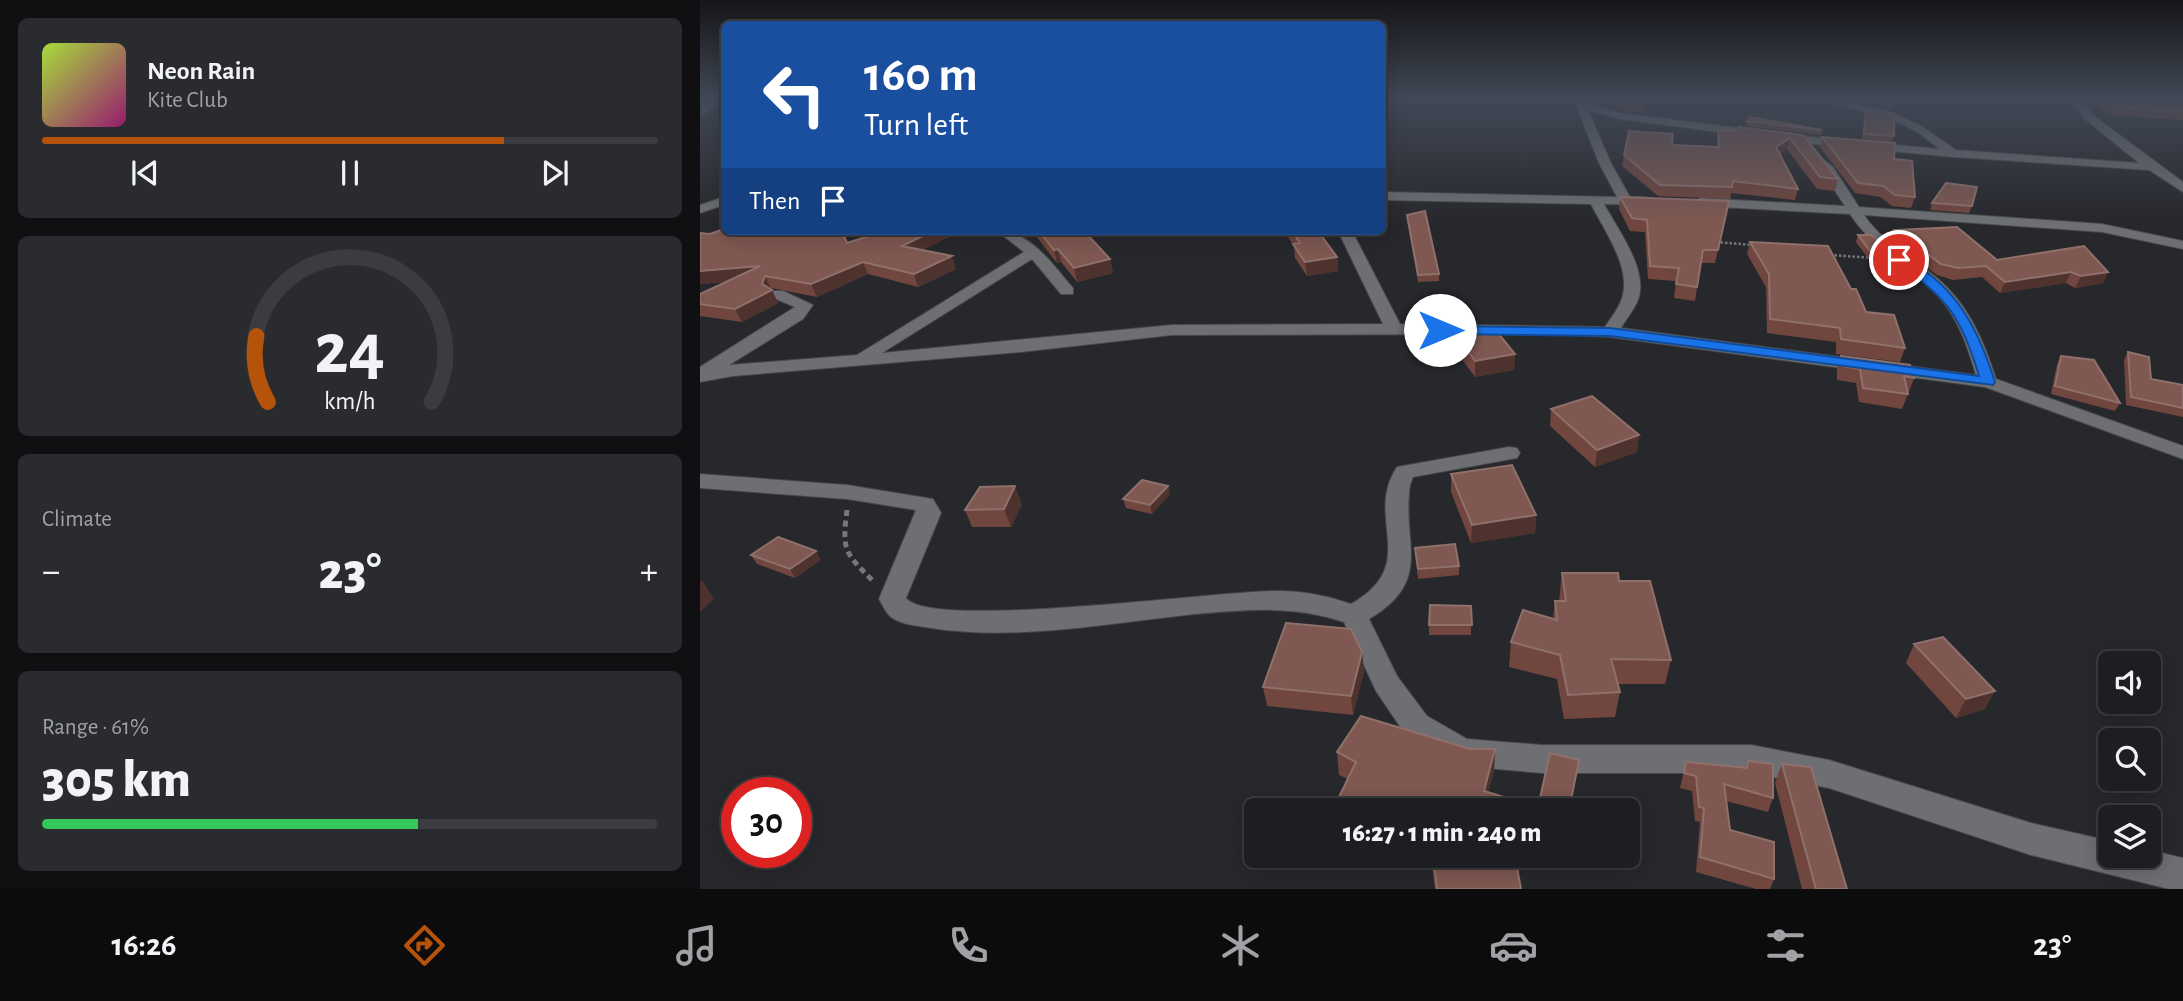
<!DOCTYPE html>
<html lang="en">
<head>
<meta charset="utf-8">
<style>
	body { margin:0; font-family:"Alegreya Sans",sans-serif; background:#2a2b2e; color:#f1f3f6; height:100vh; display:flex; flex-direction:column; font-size:26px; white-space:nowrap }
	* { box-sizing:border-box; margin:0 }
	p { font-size:23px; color:#a0a2a5 }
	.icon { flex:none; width:38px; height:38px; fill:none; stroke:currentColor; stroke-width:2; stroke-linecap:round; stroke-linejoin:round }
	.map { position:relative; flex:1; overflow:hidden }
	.sheet { display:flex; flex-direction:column; gap:18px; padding:18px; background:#101012; width:700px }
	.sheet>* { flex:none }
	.hud { position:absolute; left:21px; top:21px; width:665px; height:214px; border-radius:10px; box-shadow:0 4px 18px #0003,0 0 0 2px #3b3c3f; background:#1a4fa0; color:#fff; overflow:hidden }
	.controls { position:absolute; left:1398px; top:651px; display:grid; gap:14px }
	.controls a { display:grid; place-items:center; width:63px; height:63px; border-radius:10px; background:#1d1e21; box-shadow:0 4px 18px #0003,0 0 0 2px #3b3c3f; font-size:35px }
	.speed { position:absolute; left:21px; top:777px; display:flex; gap:14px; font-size:35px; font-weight:700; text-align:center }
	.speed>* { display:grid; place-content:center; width:91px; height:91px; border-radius:50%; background:#1d1e21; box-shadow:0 4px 18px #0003,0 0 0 2px #3b3c3f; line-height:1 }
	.speed .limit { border:10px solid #d22; background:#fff; color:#111 }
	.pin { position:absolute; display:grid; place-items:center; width:60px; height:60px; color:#fff; margin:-30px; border:4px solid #fff; border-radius:50%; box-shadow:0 2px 7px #0007 }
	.me { position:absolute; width:77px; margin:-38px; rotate:90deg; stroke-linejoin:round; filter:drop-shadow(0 0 5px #0008) }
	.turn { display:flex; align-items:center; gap:24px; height:147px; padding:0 28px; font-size:32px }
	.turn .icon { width:91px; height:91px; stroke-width:2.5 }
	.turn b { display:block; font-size:49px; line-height:60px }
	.then { display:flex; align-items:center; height:66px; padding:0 28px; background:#0003; gap:14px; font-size:26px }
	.big { font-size:52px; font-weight:800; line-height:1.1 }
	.sheet .tile { flex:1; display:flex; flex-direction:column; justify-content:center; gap:10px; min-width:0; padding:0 24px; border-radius:10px; background:#2a2b2e }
	.sheet .dial { align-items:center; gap:0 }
	.dial svg { height:182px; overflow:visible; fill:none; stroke:#3b3c3f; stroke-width:7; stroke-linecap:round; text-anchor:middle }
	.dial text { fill:#f1f3f6; stroke:none }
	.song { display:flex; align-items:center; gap:21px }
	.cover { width:84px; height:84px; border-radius:10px; background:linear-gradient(135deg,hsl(80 70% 55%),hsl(320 70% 35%)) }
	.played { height:7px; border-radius:4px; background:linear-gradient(90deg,#b45309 75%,#3b3c3f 75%) }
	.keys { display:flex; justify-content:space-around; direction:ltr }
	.heat { display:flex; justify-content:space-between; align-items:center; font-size:38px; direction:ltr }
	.charge { height:10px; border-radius:5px; background:linear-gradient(90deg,#34c759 61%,#3b3c3f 0) }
	.trip { position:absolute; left:544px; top:798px; width:396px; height:70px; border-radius:10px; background:#1d1e21; box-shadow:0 4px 18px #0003,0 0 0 2px #3b3c3f; font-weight:800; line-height:70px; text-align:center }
	.menu { display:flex; height:112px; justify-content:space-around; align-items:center; background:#0c0c0d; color:#a0a2a5 }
	.menu .icon { width:49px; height:49px }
	.menu .on { color:#b45309 }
	.menu b { font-size:32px; color:#f1f3f6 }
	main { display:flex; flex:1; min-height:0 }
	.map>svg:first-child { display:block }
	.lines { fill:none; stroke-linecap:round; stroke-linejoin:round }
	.minor-casing { stroke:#46474a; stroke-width:2 }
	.path-far1 { stroke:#76777a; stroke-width:2.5; stroke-dasharray:2.5 2; stroke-linecap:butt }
	.path { stroke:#76777a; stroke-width:5; stroke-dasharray:6 4.5; stroke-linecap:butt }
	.minor { fill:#6d6f73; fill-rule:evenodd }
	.wall { fill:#70463e }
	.shaded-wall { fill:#4d322e }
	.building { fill:#7e5851; stroke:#90706b; stroke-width:2 }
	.route { fill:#1a73e8; stroke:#114b97; stroke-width:2 }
</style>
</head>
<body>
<main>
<section class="sheet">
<div class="tile">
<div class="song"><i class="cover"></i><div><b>Neon Rain</b><p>Kite Club</p></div></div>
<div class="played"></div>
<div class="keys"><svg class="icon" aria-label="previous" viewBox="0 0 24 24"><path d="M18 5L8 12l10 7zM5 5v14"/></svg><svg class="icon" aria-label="pause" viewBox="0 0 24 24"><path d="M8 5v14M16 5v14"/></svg><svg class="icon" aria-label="next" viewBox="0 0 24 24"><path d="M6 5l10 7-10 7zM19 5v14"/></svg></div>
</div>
<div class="tile dial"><svg viewBox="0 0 100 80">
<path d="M14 69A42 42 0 1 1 86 69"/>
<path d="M14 69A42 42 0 0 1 9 40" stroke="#b45309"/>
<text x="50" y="56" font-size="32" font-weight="700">24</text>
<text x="50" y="72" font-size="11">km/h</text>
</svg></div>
<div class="tile"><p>Climate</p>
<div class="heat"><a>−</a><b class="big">23°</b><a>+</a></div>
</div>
<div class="tile"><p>Range · 61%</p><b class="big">305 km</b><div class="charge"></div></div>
</section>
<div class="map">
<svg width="1483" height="889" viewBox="0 0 1483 889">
	<rect width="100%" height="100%" fill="#27282c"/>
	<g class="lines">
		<!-- minor casing -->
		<g class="minor-casing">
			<g id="minor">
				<polygon points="6,98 16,98 14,108 0,115"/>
				<path d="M870,98c17,-1 34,12 51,15l170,22 149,14 -24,-18 -31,-15 -77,-18 27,1 57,13 31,15 33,23 183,13 -54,-44 -15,-21h10l13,17 90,67v10l-34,-22 -195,-13 -163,-15 -170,-23 -33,-9 23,53 19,34h16l6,4 -6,4 -42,-1c14,26 45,66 34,96 -4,10 -12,19 -17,28l355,47c-8,-28 -18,-57 -38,-79 -28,-30 -65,-46 -88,-82l-150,-8 -6,-4 6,-4 145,8 -30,-45 6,-3 12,9 26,40 243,17 81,17v8l-81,-17 -238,-17c19,28 48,42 73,63 31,26 47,63 59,101l187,67v13l-198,-72 -375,-50 -54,-3 -384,1 -151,17 -288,24 -33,6v-15l95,-60 -24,-10v-6h12l30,14 -10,14 -74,46 128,-10 167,-103 -27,-21c34,0 55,33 76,57v6h-12l-29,-35 -150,94 290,-28 211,-1 -45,-93h14l48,93 205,3c6,-9 14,-19 17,-29 10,-30 -18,-68 -31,-94l-209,-4v-8l235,5 -18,-34 -24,-60z"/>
				<polygon points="24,197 24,205 0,213 0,205"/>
				<path d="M809,447l8,1 3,5 -3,5 -104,19 -3,8c-9,58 25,95 -41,134l28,57 30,40 40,23 75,6h209l78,15 202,63 79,18v15h39v-6l34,8v31h-14l-138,-34 -202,-67 -78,-15h-209l-80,-7 -57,-32 -29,-43 -32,-69c-51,-18 -106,-12 -158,-7 -83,9 -172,26 -255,13 -12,-2 -30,-3 -40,-11 -5,-4 -9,-13 -12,-18l37,-89 -69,-11 -147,-11v-14l147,11 86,14 8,14 -35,85c25,33 317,-8 373,-7 25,0 49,5 72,13 71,-40 12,-86 46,-137z"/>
			</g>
		</g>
		<!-- path-far1 -->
		<g class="path-far1">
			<polyline points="1016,242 1052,245"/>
			<polyline points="1130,255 1174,258"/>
		</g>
		<!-- path -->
		<path class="path" d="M147,510c-5,40 -3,42 26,71"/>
		<!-- minor -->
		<use href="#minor" class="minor"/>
	</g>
	<!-- wall -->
	<g class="wall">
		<polygon points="949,98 941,113 917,109 918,99"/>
		<polygon points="1167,98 1194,98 1193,109 1166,103"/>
		<polygon points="1387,98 1483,98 1483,120 1464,119 1408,115"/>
		<polygon points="1166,109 1194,136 1192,142 1162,139"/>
		<polygon points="1047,121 1122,130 1121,135 1046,126"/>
		<polygon points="1018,130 1103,135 1138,179 1135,191 1117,189 1087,149 1080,154 1098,189 1095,200 1031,193 1030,199 958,196 922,166 924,155 972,145 1017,147"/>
		<polygon points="1122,137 1215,197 1211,208 1192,206 1180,197 1155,193 1120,147"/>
		<polygon points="920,197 1029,201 1015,263 1001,263 995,301 974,298 976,281 948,279 945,232 930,231 919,209"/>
		<polygon points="1232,203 1272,206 1269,213 1230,210"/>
		<polygon points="707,215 739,274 739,281 718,282"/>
		<polygon points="1195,230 1297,260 1408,272 1403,283 1375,288 1366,283 1300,293 1282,277 1253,280 1237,275 1191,241"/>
		<polygon points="143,231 147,243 251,236 222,250 256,269 218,287 168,274 117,297 71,288 78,303 42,322 0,316 0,294 25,282 0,284 0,233 10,234"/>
		<polygon points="332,231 384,231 410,259 413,273 377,282 361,262 357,263"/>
		<polygon points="588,231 637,231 637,235 622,237 637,257 638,271 607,276 595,258 594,245 589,239"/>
		<polygon points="1158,235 1211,267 1209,274 1179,273 1156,242"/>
		<polygon points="1050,242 1151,289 1166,312 1205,348 1200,362 1136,354 1136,342 1067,333 1066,287 1047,254"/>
		<polygon points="756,335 815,354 814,370 775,377 756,351"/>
		<polygon points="1428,352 1451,379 1483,385 1483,417 1426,405 1424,360"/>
		<polygon points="1141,356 1214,378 1209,392 1207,391 1208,394 1202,409 1159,402 1156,383 1137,380 1137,370"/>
		<polygon points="1361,356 1420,403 1415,411 1351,394 1357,364"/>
		<polygon points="851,409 939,435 937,452 895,467 850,426"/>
		<polygon points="751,474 836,515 835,533 771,543 751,492"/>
		<polygon points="468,486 470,494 452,514 426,508 423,499"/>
		<polygon points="322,504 311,527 272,527 265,510"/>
		<polygon points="715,548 759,566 759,575 718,579"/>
		<polygon points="51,555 121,560 95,578 57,564"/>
		<polygon points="862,573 919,581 971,660 965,684 918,684 920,692 915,717 864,719 857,679 809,667 811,642 853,618 855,601 859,601"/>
		<polygon points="771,606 771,635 729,635 729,625"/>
		<polygon points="1214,644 1285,709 1256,718 1206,663"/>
		<polygon points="662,652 664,671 653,715 567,706 563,687"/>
		<polygon points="795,749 794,771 788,792 838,807 875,782 870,810 640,810 639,797 648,779 639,775 637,752"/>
		<polygon points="1048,761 1073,798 1068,812 1026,801 1030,830 1074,879 1070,889 1056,889 996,872 1000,822 995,821 992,791 980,788 986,762 1045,768"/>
		<polygon points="1082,764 1147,889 1102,889 1075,783"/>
		<polygon points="731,856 861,856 858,869 815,856 821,889 735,889"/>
	</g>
	<!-- shaded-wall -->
	<g class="shaded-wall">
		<polygon points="945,98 949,98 941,113 942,103"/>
		<polygon points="1090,138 1087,149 1074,157 1076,147"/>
		<polygon points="233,231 249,231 251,236 207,258 202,246"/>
		<polygon points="614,231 637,231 637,235 614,238"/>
		<polygon points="358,249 361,262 357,263 354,250"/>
		<polygon points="252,256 256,269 218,287 214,274"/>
		<polygon points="637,257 638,271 607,276 605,262"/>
		<polygon points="410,259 413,273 377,282 374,268"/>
		<polygon points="163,262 168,274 117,297 111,284"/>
		<polygon points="60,266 71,288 70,291 72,290 78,303 42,322 35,309 62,284 64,278 0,284 0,271"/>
		<polygon points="1371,272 1366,283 1300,293 1305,282"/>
		<polygon points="1408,272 1403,283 1375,288 1381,276"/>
		<polygon points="815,354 814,370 775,377 775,361"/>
		<polygon points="939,435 937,452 895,467 897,450"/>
		<polygon points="315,486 322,504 311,527 304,509"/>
		<polygon points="468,486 470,494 452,514 450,505"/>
		<polygon points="836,515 835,533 771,543 772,525"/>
		<polygon points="116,551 121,560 95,578 90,569"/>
		<polygon points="2,580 14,599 0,612 0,582"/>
		<polygon points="662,652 664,671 653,715 651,696"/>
		<polygon points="1295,691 1285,709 1256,718 1266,699"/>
		<polygon points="795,749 794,771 783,810 784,791"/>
	</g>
	<!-- building -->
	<g class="building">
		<polygon points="919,98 945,98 942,103 918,99"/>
		<polygon points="1168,98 1194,98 1194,104"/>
		<polygon points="1400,98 1483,98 1483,112 1411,107"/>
		<polygon points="1166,109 1194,117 1194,136 1164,134"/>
		<polygon points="1050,117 1122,130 1047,121"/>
		<polygon points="1039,127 1103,135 1138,179 1120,177 1090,138 1076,147 1098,189 1033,181 1032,187 960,185 924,155 929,131 973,134 972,145 1019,147 1018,130 1035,131"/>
		<polygon points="1122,137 1195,143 1194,159 1212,161 1215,197 1195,195 1183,186 1158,183"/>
		<polygon points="1246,183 1277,187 1272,206 1232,203"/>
		<polygon points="920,197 1029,201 1018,250 1003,250 997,287 976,284 979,268 950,266 947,220 932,218"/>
		<polygon points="725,211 739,274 718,275 707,215"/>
		<polygon points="1257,227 1297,260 1384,246 1408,272 1381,276 1371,272 1305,282 1286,266 1258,268 1241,264 1195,230"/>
		<polygon points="24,229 24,231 142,231 147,243 184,231 233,231 202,246 252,256 214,274 163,262 111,284 65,276 62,284 72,290 35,309 0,304 0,294 60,266 0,271 0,233 10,234"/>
		<polygon points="339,231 384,231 410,259 374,268 358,249 354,250"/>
		<polygon points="592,231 618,231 637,257 605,262 593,244 600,243"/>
		<polygon points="1158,235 1171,235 1211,267 1181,266"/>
		<polygon points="1050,242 1128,246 1151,289 1156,289 1166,312 1194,315 1205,348 1141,339 1140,328 1070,319 1069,274"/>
		<polygon points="795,329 815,354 775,361 756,335"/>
		<polygon points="1428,352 1449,357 1451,379 1483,385 1483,408 1431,397"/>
		<polygon points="1141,356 1210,365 1214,378 1204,376 1208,394 1163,388 1160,369 1142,366"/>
		<polygon points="1361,356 1394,360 1420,403 1355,386"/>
		<polygon points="892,396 939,435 897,450 851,409"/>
		<polygon points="812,465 836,515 772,525 751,474"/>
		<polygon points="442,480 468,486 450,505 423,499"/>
		<polygon points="315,486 304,509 265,510 280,487"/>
		<polygon points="78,537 116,551 90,569 51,555"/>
		<polygon points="755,544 759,566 718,569 715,548"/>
		<polygon points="862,573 918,573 919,581 950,581 971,660 911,659 920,692 868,695 860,655 811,642 823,610 857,620 855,601 866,601"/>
		<polygon points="730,605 771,606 772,625 729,625"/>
		<polygon points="586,623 651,629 662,652 651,696 563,687"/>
		<polygon points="1243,637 1295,691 1266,699 1214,644"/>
		<polygon points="661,716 770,749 795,749 784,791 838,807 850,753 879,760 869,810 677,810 639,797 656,762 637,752"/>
		<polygon points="1048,761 1073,764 1073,798 1024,784 1030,830 1074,842 1074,879 1000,857 1004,808 999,807 996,776 984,773 986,762 1047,768"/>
		<polygon points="1082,764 1111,767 1147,889 1116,889"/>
		<polygon points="733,856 815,856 821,889 737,889"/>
	</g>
	<!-- sky -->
	<linearGradient id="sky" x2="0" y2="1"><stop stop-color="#151618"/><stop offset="0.44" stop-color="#414856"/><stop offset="1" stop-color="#414856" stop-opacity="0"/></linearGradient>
	<rect width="1483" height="222" fill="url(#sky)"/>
	<!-- route -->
	<path class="route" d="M1195,257c10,-1 16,5 24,10 42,27 61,68 76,115l-2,3 -383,-49 -170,-2 -6,-4 6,-4 170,2 369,48c-17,-58 -33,-81 -84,-114z"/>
</svg>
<div class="controls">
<a><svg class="icon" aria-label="sound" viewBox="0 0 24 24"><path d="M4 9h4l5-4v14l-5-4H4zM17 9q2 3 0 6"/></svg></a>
<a><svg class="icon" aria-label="search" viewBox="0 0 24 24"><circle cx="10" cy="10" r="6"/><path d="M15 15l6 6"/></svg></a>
<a><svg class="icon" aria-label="layers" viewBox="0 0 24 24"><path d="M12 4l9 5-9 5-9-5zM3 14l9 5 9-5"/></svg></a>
</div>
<div class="speed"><div class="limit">30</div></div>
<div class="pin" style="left:1199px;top:260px;background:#d93025"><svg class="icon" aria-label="arrive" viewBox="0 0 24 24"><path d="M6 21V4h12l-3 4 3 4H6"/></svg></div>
<svg class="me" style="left:740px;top:330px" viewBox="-20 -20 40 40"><circle r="19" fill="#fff"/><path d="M0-13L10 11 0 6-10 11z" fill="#1a73e8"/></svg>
<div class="trip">16:27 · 1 min · 240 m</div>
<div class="hud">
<div class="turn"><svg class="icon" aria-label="left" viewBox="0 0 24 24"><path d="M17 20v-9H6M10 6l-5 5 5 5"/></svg><div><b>160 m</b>Turn left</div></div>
<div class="then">Then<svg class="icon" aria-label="arrive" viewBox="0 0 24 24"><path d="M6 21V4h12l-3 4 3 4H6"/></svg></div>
</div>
</div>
</main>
<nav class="menu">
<b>16:26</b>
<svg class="icon on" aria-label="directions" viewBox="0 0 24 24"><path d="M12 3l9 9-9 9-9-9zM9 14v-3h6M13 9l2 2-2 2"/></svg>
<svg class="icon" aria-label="music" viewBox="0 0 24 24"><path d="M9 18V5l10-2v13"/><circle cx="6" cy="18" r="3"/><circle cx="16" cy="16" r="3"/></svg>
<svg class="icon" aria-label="phone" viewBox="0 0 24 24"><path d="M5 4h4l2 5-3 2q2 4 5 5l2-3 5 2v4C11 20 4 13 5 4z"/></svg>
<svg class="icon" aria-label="climate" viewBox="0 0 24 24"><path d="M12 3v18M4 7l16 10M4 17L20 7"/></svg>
<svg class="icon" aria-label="car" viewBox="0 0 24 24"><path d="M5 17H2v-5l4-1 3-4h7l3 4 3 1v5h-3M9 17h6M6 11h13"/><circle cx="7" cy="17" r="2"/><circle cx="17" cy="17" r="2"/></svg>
<svg class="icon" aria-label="filters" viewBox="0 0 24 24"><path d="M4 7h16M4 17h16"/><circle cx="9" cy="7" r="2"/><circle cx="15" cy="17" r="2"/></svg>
<b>23°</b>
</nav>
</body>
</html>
